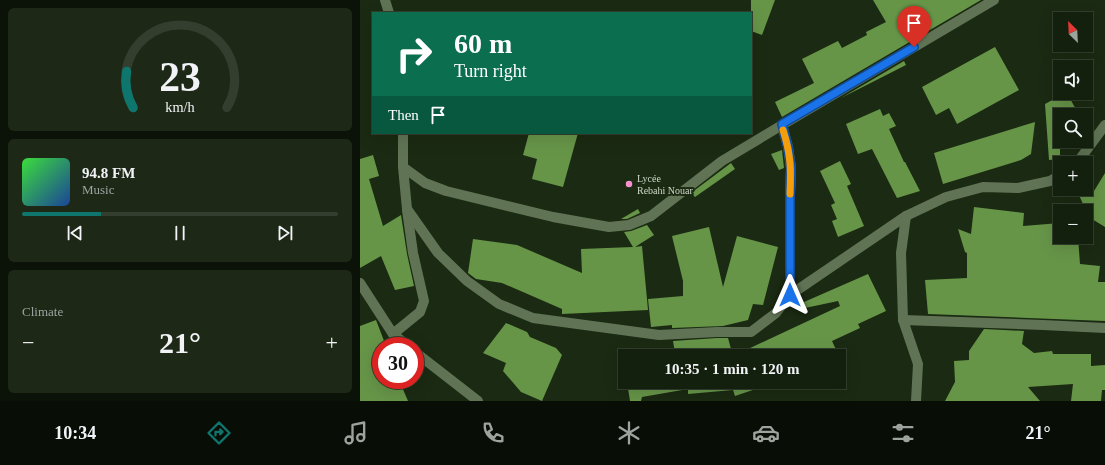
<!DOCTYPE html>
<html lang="en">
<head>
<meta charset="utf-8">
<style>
	body { margin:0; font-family:Georgia,serif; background:#1d2817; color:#f1f3f6; height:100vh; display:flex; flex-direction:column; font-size:15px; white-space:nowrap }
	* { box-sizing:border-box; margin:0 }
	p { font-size:13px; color:#9da39e }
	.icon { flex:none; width:22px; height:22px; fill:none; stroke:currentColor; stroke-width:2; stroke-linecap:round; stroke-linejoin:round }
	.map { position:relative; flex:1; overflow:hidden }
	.drawer { display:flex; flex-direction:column; gap:8px; padding:8px; background:#0b1208; width:360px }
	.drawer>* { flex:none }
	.hud { position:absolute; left:12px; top:12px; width:380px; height:122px; border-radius:0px; box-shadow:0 4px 16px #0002,0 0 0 1px #333e2e; background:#0b6e4f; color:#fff; overflow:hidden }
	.needle { width:26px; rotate:336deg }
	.tools { position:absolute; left:693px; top:12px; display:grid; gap:8px }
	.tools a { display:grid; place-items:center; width:40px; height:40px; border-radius:0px; background:#14200e; box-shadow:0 4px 16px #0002,0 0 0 1px #333e2e; font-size:20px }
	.speed { position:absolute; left:12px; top:337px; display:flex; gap:8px; font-size:20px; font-weight:700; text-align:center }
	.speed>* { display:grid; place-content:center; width:52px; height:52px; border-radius:50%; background:#14200e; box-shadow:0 4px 16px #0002,0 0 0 1px #333e2e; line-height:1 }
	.speed .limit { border:6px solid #d22; background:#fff; color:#111 }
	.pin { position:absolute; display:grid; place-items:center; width:34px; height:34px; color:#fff; margin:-41px -17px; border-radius:50% 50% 50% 0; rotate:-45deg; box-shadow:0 0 4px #0007 }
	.pin .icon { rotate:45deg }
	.me { position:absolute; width:44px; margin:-22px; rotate:0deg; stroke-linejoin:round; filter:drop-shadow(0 0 3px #0008) }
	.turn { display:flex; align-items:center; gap:14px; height:84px; padding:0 16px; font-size:18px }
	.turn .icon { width:52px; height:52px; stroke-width:2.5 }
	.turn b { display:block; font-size:28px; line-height:34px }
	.then { display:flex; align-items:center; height:38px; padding:0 16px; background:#0003; gap:8px; font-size:15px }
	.big { font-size:30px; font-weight:600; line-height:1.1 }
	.drawer .card { flex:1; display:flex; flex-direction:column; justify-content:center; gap:6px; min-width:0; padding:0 14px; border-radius:6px; background:#1d2817 }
	.drawer .dial { align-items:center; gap:0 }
	.dial svg { height:104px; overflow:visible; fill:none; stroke:#333e2e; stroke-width:7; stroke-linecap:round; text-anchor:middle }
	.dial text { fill:#f1f3f6; stroke:none }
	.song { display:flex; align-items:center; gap:12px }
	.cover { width:48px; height:48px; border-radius:6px; background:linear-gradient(135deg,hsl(120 70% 55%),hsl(220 70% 35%)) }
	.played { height:4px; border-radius:2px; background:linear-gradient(90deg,#0f766e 25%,#333e2e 25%) }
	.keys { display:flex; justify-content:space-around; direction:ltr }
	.heat { display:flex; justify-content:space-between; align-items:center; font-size:22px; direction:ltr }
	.trip { position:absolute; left:258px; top:349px; width:228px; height:40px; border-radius:0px; background:#14200e; box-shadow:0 4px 16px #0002,0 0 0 1px #333e2e; font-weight:600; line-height:40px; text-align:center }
	.tabs { display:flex; height:64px; justify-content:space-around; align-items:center; background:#080d06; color:#9da39e }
	.tabs .icon { width:28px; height:28px }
	.tabs .active { color:#0f766e }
	.tabs b { font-size:18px; color:#f1f3f6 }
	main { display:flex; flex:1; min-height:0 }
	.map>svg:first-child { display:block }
	.building { fill:#669548 }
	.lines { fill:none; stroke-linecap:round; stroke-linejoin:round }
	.minor { stroke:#607455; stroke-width:10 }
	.route-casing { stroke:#114b97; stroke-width:10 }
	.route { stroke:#1a73e8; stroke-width:7 }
	.slow { stroke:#f59e0b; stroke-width:7 }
	.poi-dot { fill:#f790cd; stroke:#1b2a12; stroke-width:1.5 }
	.labels { text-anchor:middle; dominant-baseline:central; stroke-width:4; stroke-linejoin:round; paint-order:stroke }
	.poi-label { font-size:10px; fill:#ced8c9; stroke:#1b2a12; text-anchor:start }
</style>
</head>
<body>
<main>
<section class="drawer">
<div class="card dial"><svg viewBox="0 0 100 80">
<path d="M14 69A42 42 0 1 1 86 69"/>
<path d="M14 69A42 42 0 0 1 9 41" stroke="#0f766e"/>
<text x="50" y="56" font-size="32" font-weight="700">23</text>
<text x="50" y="72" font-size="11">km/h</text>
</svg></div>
<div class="card">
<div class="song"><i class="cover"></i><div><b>94.8 FM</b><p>Music</p></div></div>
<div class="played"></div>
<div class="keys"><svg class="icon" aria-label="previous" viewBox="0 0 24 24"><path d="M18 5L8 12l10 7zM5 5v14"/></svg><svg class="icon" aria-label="pause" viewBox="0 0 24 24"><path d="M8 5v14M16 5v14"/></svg><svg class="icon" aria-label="next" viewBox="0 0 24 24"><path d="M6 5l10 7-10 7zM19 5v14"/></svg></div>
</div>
<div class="card"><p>Climate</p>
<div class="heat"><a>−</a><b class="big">21°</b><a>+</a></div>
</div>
</section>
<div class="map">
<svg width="745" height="401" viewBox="0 0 745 401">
	<rect width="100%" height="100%" fill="#1b2a12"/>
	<!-- building -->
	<g class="building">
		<polygon points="391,0 415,0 402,35 391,31"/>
		<polygon points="513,0 621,0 422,117 415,102 454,83 442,59 478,41 482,48 507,35 506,32 526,22"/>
		<polygon points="635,47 659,90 597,124 589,108 576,115 562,87"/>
		<polygon points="544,61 546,65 481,98"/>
		<polygon points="705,93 707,93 719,115 700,115 700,159 689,160 685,104"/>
		<polygon points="520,109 523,116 529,113 536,126 529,129 544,162 545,162 560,191 537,198 512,149 498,154 486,124"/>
		<polygon points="675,122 671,154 661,160 583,184 574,153"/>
		<polygon points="169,133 218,133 203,187 172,179 177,159 163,155"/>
		<polygon points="422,150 424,168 419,170 411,154"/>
		<polygon points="13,155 19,176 9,179 23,226 41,215 47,254 54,286 35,290 21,256 0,268 0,159"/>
		<polygon points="480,161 491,184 487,186 504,226 478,237 472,221 477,219 471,205 475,203 460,171"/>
		<polygon points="371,163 375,169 335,197 331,193"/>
		<polygon points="745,173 745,227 727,216 726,211 719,195 723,189 726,189 726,186 734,191"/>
		<polygon points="614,207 664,213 663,226 700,223 700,237 718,237 720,264 740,266 738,282 745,282 745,321 568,314 565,280 607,278 607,253 605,252 598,229 611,234"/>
		<polygon points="278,209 280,213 267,219 261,219"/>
		<polygon points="287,225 294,235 275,247 282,246 288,310 202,314 202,309 142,283 116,279 108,273 113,239 157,245 222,273 221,249 273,247 264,232 271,231"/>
		<polygon points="349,227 363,287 377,236 418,247 403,305 393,304 388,320 363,326 312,328 312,325 291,327 288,299 323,296 323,281 312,236"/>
		<polygon points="508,274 526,311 498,324 500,328 472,341 479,356 298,356 315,353 313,341 357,338 368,338 373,356 480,306 478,301 445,308 444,302"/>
		<polygon points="16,320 26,346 21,346 21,380 39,380 48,401 0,401 0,326"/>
		<polygon points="146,323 167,332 170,337 196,348 202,355 182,401 161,392 143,371 146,363 123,353"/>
		<polygon points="624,329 664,331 662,344 674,353 692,351 693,354 731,354 731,366 745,365 745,390 742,390 741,401 711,401 713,384 668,387 680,401 585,401 595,382 594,361 609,360 609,351"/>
		<polygon points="479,356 486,370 479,374"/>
		<polygon points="267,382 417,382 375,396 373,390 328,394 328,389 282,397 281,401 270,401"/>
	</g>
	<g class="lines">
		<!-- minor -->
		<g class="minor">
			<polyline points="25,0 29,13"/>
			<polyline points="422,125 428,147 431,168 430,195 430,295"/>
			<polyline points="43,133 43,167 65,183 86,191 193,217 249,227 269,225 291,216 362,161 422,125 634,0"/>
			<polyline points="717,163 745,125"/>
			<polyline points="43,167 47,209 78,253 107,281 139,304 173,318 299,335 357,332 391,332 416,313 430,295 546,216 586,197 623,187 658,188 690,181 700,175"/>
			<polyline points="546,216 541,253 543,320 558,364 556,401"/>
			<polyline points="0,283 33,334 60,312 64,301 53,253 47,210"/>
			<polyline points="543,320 683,325 745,328"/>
			<polyline points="33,334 48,346"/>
			<polyline points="55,352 118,401"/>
		</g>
	</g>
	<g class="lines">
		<!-- route casing -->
		<g class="route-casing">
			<polyline id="route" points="430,295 430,195 431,168 428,147 422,124 554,47"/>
		</g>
		<!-- route -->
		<use href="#route" class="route"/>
		<!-- slow -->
		<path class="slow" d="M423,130c8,25 8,39 7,64"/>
	</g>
	<!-- markers -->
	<circle class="poi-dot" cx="269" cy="184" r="4"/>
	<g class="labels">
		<!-- poi labels -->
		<g class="poi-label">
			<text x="277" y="178">Lycée<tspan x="277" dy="12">Rebahi Nouar</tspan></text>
		</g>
	</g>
</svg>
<div class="tools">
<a><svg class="needle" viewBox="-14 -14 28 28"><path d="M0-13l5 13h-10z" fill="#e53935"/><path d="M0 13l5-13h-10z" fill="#9da39e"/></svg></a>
<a><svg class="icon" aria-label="sound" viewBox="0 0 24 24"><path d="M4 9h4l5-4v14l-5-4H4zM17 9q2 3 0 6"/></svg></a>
<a><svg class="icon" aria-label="search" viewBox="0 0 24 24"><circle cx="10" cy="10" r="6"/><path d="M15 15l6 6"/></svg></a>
<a>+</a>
<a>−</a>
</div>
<div class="speed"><div class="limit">30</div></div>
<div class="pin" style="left:554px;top:47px;background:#d93025"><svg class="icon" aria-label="arrive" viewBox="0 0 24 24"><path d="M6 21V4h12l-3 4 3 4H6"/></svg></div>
<svg class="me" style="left:430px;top:295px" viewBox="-20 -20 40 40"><path d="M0-17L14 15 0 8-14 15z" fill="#1a73e8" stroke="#fff" stroke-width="4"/></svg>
<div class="trip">10:35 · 1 min · 120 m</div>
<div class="hud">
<div class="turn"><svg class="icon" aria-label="right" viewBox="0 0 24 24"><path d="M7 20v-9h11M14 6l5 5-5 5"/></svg><div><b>60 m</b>Turn right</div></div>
<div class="then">Then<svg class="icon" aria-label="arrive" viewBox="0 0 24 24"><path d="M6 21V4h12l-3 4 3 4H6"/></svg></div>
</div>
</div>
</main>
<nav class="tabs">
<b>10:34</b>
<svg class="icon active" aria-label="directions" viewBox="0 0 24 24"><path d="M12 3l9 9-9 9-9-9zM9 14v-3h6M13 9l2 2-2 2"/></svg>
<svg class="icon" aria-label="music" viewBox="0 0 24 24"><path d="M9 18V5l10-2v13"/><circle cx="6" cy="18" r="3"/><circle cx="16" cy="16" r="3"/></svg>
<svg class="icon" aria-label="phone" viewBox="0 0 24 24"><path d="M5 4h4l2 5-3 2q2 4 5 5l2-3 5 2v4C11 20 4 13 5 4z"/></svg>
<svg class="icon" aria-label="climate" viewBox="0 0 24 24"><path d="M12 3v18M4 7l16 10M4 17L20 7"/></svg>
<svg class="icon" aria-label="car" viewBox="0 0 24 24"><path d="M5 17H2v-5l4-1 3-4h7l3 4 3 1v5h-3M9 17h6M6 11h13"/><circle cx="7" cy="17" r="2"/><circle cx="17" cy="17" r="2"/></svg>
<svg class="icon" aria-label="filters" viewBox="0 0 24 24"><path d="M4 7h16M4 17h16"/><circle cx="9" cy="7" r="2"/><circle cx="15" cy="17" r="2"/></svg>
<b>21°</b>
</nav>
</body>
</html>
